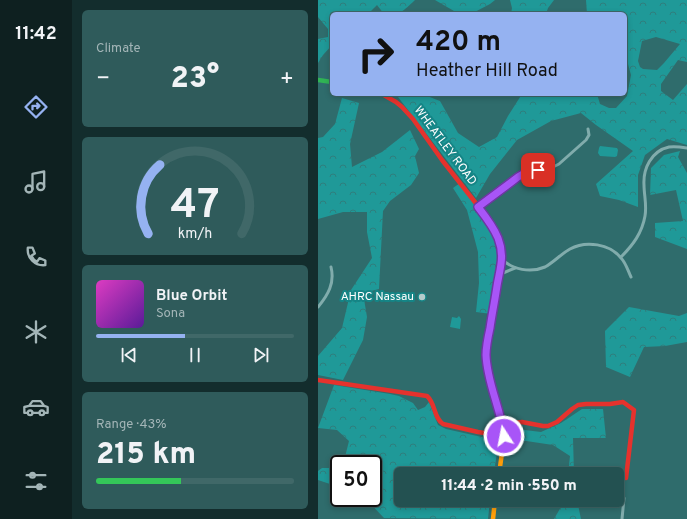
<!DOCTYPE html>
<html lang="en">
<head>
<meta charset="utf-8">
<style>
	body { margin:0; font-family:Overpass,sans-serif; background:#2f5b5b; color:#f1f3f6; height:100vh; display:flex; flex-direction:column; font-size:15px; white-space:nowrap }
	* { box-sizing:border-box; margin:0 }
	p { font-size:13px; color:#a3b5b7 }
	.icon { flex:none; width:22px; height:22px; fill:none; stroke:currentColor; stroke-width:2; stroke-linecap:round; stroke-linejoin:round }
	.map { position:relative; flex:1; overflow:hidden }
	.drawer { display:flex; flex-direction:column; gap:10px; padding:10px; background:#132d2d; width:246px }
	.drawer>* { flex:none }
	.hud { position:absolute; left:12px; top:12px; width:297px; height:84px; border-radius:6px; box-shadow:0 2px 6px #0003,0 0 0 1px #406868; background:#95b2f1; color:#111; overflow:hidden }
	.speed { position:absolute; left:12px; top:455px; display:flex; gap:8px; font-size:20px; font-weight:700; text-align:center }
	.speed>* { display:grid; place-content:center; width:52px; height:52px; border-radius:50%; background:#235151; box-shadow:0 2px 6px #0003,0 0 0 1px #406868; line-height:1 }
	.speed .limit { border:2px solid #111; border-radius:6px; background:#fff; color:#111 }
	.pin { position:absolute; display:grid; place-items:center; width:34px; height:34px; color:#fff; margin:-17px; border-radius:8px; box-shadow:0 2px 6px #0006 }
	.me { position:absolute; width:44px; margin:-22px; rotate:349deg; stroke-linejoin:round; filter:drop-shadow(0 0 3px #0008) }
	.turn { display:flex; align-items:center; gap:14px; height:84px; padding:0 20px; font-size:18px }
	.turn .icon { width:52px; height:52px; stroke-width:2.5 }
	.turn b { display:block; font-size:28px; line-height:34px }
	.big { font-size:30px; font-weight:800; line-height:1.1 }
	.drawer .card { flex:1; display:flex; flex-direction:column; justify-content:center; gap:6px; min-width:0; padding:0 14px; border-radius:6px; background:#2f5b5b }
	.drawer .dial { align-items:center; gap:0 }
	.dial svg { height:104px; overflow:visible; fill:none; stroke:#406868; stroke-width:7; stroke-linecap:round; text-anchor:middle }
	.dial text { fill:#f1f3f6; stroke:none }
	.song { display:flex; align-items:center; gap:12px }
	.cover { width:48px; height:48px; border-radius:6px; background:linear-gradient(135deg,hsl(310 70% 55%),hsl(270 70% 35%)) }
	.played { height:4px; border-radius:2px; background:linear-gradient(90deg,#95b2f1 45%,#406868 45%) }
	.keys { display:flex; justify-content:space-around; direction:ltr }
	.heat { display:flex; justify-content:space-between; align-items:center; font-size:22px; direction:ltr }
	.charge { height:6px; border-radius:3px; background:linear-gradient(90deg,#34c759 43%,#406868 0) }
	.trip { position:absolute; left:76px; top:467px; width:230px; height:40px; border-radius:6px; background:#235151; box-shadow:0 2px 6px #0003,0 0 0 1px #406868; font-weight:800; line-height:40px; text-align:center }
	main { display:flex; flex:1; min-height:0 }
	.dock { display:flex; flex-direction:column; width:72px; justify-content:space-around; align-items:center; background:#0e2020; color:#a3b5b7 }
	.dock .icon { width:28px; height:28px }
	.dock .active { color:#95b2f1 }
	.dock b { font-size:18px; color:#f1f3f6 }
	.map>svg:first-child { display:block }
	.forest { fill:url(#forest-crowns); fill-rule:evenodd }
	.park { fill:#1f9998 }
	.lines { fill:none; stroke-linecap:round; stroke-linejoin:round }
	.street { stroke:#81acac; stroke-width:3 }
	.fast { stroke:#30b455; stroke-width:4.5 }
	.slow { stroke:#ff9f0a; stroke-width:4.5 }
	.jam { stroke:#e5322d; stroke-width:4.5 }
	.route-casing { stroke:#6d37a1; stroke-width:10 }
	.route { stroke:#a855f7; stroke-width:7 }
	.poi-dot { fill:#b6cccc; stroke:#158586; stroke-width:1.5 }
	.labels { text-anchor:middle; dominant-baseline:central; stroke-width:4; stroke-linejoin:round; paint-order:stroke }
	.street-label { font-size:12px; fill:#fff; stroke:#158586 }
	.poi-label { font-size:12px; fill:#fff; stroke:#158586; text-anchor:end }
</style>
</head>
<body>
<main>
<nav class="dock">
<b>11:42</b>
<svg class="icon active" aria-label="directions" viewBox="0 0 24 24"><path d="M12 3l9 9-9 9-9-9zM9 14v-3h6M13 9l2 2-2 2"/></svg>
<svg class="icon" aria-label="music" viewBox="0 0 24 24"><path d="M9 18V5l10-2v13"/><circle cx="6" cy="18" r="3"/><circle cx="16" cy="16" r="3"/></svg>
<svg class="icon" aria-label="phone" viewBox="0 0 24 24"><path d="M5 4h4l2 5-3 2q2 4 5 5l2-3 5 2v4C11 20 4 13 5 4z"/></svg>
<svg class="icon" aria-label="climate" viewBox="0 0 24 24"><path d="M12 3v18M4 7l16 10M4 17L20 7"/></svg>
<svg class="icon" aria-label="car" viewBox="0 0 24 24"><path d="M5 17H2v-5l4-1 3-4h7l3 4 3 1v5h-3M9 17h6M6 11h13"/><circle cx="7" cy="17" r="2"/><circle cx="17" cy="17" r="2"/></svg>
<svg class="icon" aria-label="filters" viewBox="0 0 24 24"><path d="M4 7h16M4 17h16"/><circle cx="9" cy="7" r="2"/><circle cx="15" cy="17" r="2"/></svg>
</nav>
<section class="drawer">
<div class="card"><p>Climate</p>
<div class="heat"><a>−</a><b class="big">23°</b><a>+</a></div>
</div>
<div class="card dial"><svg viewBox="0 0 100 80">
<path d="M14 69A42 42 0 1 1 86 69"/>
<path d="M14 69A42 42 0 0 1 23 16" stroke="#95b2f1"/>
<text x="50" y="56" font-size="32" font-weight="700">47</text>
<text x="50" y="72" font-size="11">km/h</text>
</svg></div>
<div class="card">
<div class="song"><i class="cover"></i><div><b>Blue Orbit</b><p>Sona</p></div></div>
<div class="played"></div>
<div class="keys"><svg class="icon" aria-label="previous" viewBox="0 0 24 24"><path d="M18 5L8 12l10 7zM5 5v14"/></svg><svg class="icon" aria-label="pause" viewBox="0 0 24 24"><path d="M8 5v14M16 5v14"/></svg><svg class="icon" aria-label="next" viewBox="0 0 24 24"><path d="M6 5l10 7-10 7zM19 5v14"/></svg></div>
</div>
<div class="card"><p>Range · 43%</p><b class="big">215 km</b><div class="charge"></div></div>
</section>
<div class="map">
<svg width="369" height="519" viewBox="0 0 369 519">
	<defs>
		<pattern id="forest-crowns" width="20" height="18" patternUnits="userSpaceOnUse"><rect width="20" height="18" fill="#1f9998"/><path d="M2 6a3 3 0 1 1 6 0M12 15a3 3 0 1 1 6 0" fill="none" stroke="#2f7e7d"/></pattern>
	</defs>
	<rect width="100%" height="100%" fill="#2f6c6c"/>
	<!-- forest -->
	<g class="forest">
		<path d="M0,0h97c-13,12 -13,14 -31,14l-7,-9 -9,9h-36v31l-9,10 -5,8v-24l10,-2v-8l-10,-12z"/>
		<polygon points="117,0 177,0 172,4 153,14 136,11"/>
		<polygon points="192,0 236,0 230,8 228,14 193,14 194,8"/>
		<path d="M268,0h101v62l-9,-2 -17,24v7l12,9 14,-16v61l-20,-6 -22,16 -7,20v32l-19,-7 -19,-4 -4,-12 37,-33 -37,-26 -15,-12 -30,8 -34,19 -27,34 -14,24 -78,-101c19,-6 24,-3 42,4l18,32 21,14 18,-10 11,-21 14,-22h75l3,10 9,4h7l11,-12 4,-21 -3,-11 -3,-1v-49h-38zM338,37l24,7 -16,19 -7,7 -14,-1 -3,-2 -2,-6 4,-20z"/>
		<polygon points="24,98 41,103 32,144 34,167 64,152 92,130 101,149 97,156 101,173 93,185 72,201 65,211 61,289 45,293 49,317 45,340 25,380 0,375 0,356 24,328 33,290 54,258 49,232 49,212 25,212 0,219 0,138 5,137 17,124"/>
		<polygon points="362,151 360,157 369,173 369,249 337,237 337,223 365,221 358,190 332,195 333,168 346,155"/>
		<polygon points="142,183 177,232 183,252 174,314 158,312 161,283 160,252 149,210 135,188"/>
		<polygon points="311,307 361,316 369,313 369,342 347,346 326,347 312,377 288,367 287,331"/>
		<path d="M16,385l56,9 9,2 14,7 5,7 7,-3 4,-5 9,23 8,4 49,11 3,4 -4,30h-71c-6,-3 -11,-4 -17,-1v1h-5v26h89l-2,19 -104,-1 -19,-20h8v-34h-34v23l-21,-7v-9l4,-3h13l10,-11 4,-16 -12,-11 -19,-2z"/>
		<polygon points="264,409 285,409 288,438 255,438 256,474 250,474 252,456 235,445 189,438 189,428 223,432 243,423"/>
		<polygon points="247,500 259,500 263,519 236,519"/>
	</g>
	<!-- park -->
	<g class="park">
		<polygon points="282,146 299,148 300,150 299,156 297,157 282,156 280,153 281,148"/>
		<polygon points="141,316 143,319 142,329 132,327 134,317 139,318"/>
	</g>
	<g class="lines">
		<!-- street -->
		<g class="street">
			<polyline points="160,207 182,190 205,174 214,171 233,168 241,164 268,140 271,135 270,129"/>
			<path d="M303,257c12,-12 21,-24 24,-41 2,-11 -1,-21 -1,-31 -1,-16 7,-34 25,-38 6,-1 12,0 18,1"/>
			<path d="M184,259c10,11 29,14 43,8 9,-5 16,-13 25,-18 16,-9 40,-5 51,9 5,5 7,13 10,19"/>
			<polyline points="181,276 185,273 197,268"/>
			<path d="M0,307c10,-12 17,-24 13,-40"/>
			<polyline points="304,519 306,498"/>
		</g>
		<!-- fast -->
		<polyline class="fast" points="0,80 14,82"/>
		<!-- slow -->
		<g class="slow">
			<polyline points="169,345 168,354 171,374 185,430 185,446 181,474"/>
			<polyline points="175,519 177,500"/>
		</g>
		<!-- jam -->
		<g class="jam">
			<polyline points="64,94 78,102 84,107 95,119 124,160 171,220 180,238 183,252 183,267 174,314 169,345"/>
			<path d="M0,380l109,16c9,8 6,21 16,28l35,8 25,4"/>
			<polyline points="184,424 204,422 225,426 230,426 239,422 254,409 260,405 268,404 292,404 305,402 316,410 308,478"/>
		</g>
	</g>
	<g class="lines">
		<!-- route casing -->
		<g class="route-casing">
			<path id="route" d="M186,436c-3,-27 -17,-53 -18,-81 0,-9 2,-18 4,-27 2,-14 5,-28 7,-42 3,-18 8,-30 1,-48 -5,-12 -13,-22 -20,-31l40,-30 5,-3 15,-4"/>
		</g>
		<!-- route -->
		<use href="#route" class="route"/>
	</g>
	<!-- markers -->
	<circle class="poi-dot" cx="104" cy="297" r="4"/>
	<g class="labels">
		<!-- street labels -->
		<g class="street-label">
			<text transform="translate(127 146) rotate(53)">WHEATLEY ROAD</text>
		</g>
		<!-- poi labels -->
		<g class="poi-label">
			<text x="96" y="297">AHRC Nassau</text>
		</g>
	</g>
</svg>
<div class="speed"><div class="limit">50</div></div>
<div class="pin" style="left:220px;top:170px;background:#d93025"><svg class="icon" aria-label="arrive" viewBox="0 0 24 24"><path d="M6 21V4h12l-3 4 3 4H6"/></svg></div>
<svg class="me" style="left:186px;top:436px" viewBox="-20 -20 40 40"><circle r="17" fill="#a855f7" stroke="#fff" stroke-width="3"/><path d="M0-11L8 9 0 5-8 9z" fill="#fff"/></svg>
<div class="trip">11:44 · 2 min · 550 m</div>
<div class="hud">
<div class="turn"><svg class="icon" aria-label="right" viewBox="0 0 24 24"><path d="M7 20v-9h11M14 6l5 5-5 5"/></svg><div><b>420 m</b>Heather Hill Road</div></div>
</div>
</div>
</main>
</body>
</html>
